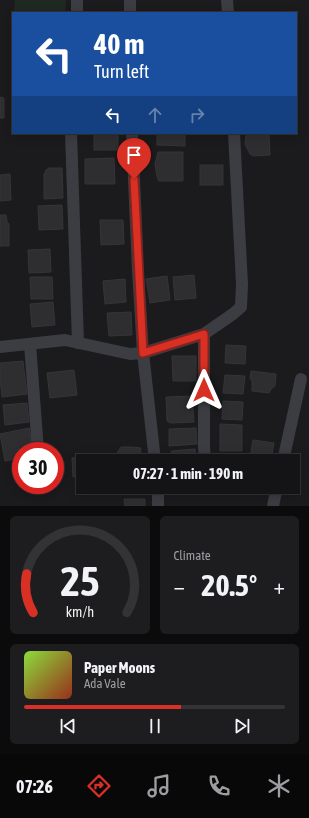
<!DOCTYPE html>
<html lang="en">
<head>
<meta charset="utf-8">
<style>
	body { margin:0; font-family:"Asap Condensed",sans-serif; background:#1d1d1f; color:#f1f3f6; height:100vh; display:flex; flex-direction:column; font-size:15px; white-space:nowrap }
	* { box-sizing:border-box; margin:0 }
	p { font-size:13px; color:#9d9ea1 }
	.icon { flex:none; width:22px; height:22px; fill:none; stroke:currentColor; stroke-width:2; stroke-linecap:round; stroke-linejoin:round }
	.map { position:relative; height:506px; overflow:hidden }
	.panel { display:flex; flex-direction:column; gap:10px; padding:10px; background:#0b0b0c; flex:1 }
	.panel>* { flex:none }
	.guide { position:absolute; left:12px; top:12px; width:285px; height:122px; border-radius:0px; box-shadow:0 2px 10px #0003,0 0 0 1px #333335; background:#1a4fa0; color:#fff; overflow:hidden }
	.speed { position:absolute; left:12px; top:442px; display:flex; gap:8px; font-size:20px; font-weight:700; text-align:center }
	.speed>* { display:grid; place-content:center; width:52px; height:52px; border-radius:50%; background:#141416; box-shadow:0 2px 10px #0003,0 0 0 1px #333335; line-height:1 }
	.speed .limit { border:6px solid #d22; background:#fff; color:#111 }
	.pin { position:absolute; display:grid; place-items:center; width:34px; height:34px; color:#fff; margin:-41px -17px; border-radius:50% 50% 50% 0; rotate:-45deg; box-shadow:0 0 4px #0007 }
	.pin .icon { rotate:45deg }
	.me { position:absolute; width:44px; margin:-22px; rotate:0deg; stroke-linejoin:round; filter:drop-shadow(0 0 3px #0008) }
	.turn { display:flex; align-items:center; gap:14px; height:84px; padding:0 16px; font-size:18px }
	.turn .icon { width:52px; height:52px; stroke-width:2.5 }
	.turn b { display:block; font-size:28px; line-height:34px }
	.lanes { display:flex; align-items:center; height:38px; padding:0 16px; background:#0003; justify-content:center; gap:20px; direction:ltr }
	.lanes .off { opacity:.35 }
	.big { font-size:30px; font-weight:700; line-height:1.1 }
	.panel .widget { flex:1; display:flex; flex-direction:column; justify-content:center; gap:6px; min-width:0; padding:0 14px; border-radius:6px; background:#1d1d1f }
	.panel .dial { align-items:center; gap:0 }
	.dial svg { height:104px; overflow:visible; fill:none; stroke:#333335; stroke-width:7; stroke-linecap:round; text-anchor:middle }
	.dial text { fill:#f1f3f6; stroke:none }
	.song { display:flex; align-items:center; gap:12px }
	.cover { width:48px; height:48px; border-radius:6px; background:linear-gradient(135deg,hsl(90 70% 55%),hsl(10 70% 35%)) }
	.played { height:4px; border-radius:2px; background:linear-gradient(90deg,#d93025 60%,#333335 60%) }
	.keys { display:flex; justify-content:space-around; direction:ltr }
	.heat { display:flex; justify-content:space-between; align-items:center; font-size:22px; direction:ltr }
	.panel .tiles { flex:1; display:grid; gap:10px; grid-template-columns:1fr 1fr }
	.widget:last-child { grid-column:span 2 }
	.trip { position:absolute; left:76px; top:454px; width:224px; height:40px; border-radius:0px; background:#141416; box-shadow:0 2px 10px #0003,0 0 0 1px #333335; font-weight:700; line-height:40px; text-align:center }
	.tabs { display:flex; height:64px; justify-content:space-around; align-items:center; background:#080809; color:#9d9ea1 }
	.tabs .icon { width:28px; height:28px }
	.tabs .current { color:#d93025 }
	.tabs b { font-size:18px; color:#f1f3f6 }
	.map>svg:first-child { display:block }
	.green { fill:#202921 }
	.building { fill:#2e2e31; stroke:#353539 }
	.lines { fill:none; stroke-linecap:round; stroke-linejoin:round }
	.street { stroke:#3c3d42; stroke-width:12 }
	.route-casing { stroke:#8d1f18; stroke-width:10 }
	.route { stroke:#d93025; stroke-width:7 }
</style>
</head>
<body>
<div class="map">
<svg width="309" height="506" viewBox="0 0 309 506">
	<rect width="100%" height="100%" fill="#1b1b1d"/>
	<!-- green -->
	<polygon class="green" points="15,0 66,0 65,13 14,13"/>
	<!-- building -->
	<g class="building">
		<polygon points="0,97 4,98 4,118 0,118"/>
		<rect x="94" y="133" width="24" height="17"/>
		<polygon points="157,133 185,133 185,146 157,145"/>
		<polygon points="249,134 269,134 270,155 253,156 250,154 245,144 246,136"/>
		<polygon points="158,152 183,152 183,181 159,181 157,177 155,164"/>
		<polygon points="114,158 115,184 85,184 85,159"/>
		<rect x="200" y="165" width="23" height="20"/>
		<polygon points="49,168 62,168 63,198 44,199 44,175 46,170"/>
		<polygon points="10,174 11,200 0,201 0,175"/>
		<polygon points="62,205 63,229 39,230 38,206"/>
		<polygon points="0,215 6,215 7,222 9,224 9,246 0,246"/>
		<polygon points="100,220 123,220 124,244 101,245"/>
		<polygon points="50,249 51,272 29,273 28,250"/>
		<polygon points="194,275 196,298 175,300 173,277"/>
		<polygon points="167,276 170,300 150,303 146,279"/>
		<polygon points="30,277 52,277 53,299 31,299"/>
		<polygon points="125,279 126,302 105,304 103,281"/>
		<polygon points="53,302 55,325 32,327 30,304"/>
		<polygon points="131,312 132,335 109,336 107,313"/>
		<polygon points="226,345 246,346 245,364 225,363"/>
		<polygon points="172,356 196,356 196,381 173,381"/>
		<polygon points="23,361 27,394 2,397 0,378 0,363"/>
		<polygon points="74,370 77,395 50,398 47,373"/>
		<polygon points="251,371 276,374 275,386 271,389 269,393 252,391 252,381 250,378"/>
		<polygon points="225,375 245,376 243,394 223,393"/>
		<polygon points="192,396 194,422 171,423 167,421 166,397"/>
		<polygon points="223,401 243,402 242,420 222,419"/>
		<polygon points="27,403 29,422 5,425 3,405"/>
		<polygon points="220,424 242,425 242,451 220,451"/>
		<polygon points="29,428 33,451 21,451 21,458 5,461 0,434"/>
		<polygon points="196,428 197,444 169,446 169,429"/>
		<polygon points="253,440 274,443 271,461 250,458"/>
		<polygon points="121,447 132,447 141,448 140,461 115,461 115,456"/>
		<polygon points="195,449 196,461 172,461 171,451"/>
		<polygon points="94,457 95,461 83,461 83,476 73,477 72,458"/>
		<polygon points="124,499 145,499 145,506 125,506"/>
	</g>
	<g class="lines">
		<!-- street -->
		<g class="street">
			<polyline points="227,0 228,13"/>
			<polyline points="77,13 77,0"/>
			<polyline points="130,13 130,0"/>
			<polyline points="71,133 78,343"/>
			<polyline points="132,133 138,271 143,353 155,461"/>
			<polyline points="204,334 204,447 205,461"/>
			<polyline points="30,344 38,451"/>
			<polyline points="0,347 65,340 130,354 143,353 204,334 233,314 241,307 242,284 234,133"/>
			<polyline points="283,461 301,379"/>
			<polyline points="158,487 158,506"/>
			<polyline points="273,506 277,487"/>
		</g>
	</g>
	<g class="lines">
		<!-- route casing -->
		<g class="route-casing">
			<polyline id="route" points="134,179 143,353 204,334 204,390"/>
		</g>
		<!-- route -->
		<use href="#route" class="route"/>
	</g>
</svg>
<div class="speed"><div class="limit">30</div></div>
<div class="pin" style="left:134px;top:179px;background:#d93025"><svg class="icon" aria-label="arrive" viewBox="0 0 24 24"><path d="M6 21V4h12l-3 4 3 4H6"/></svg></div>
<svg class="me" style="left:204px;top:390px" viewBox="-20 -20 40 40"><path d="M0-17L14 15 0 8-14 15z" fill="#d93025" stroke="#fff" stroke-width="4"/></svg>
<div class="trip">07:27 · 1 min · 190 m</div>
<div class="guide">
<div class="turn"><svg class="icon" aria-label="left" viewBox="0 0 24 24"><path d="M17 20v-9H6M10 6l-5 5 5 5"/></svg><div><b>40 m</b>Turn left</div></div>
<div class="lanes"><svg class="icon" aria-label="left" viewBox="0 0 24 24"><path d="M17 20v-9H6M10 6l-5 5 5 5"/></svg><svg class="icon off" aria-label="ahead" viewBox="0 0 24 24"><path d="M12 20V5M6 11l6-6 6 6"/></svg><svg class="icon off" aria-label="right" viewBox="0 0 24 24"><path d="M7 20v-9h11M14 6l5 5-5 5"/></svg></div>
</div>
</div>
<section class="panel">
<div class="tiles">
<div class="widget dial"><svg viewBox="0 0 100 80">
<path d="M14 69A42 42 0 1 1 86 69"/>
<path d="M14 69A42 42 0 0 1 9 39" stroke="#d93025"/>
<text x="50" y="56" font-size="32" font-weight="700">25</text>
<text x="50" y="72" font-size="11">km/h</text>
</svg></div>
<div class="widget"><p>Climate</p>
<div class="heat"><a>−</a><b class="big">20.5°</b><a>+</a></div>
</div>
<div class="widget">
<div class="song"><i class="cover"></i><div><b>Paper Moons</b><p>Ada Vale</p></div></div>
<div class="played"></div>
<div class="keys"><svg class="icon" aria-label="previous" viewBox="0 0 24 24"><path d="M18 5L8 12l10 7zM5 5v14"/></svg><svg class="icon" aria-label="pause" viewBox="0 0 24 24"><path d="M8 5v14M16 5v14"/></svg><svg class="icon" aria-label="next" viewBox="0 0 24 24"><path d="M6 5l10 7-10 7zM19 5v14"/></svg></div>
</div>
</div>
</section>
<nav class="tabs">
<b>07:26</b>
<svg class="icon current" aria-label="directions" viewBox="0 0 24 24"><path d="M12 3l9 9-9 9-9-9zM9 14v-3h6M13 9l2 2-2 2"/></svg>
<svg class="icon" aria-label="music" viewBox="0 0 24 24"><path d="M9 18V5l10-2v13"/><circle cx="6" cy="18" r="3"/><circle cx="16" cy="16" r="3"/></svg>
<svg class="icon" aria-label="phone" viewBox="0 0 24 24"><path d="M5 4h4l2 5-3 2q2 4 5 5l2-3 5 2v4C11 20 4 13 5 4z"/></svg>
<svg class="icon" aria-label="climate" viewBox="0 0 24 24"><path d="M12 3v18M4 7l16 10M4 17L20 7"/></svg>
</nav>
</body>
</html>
